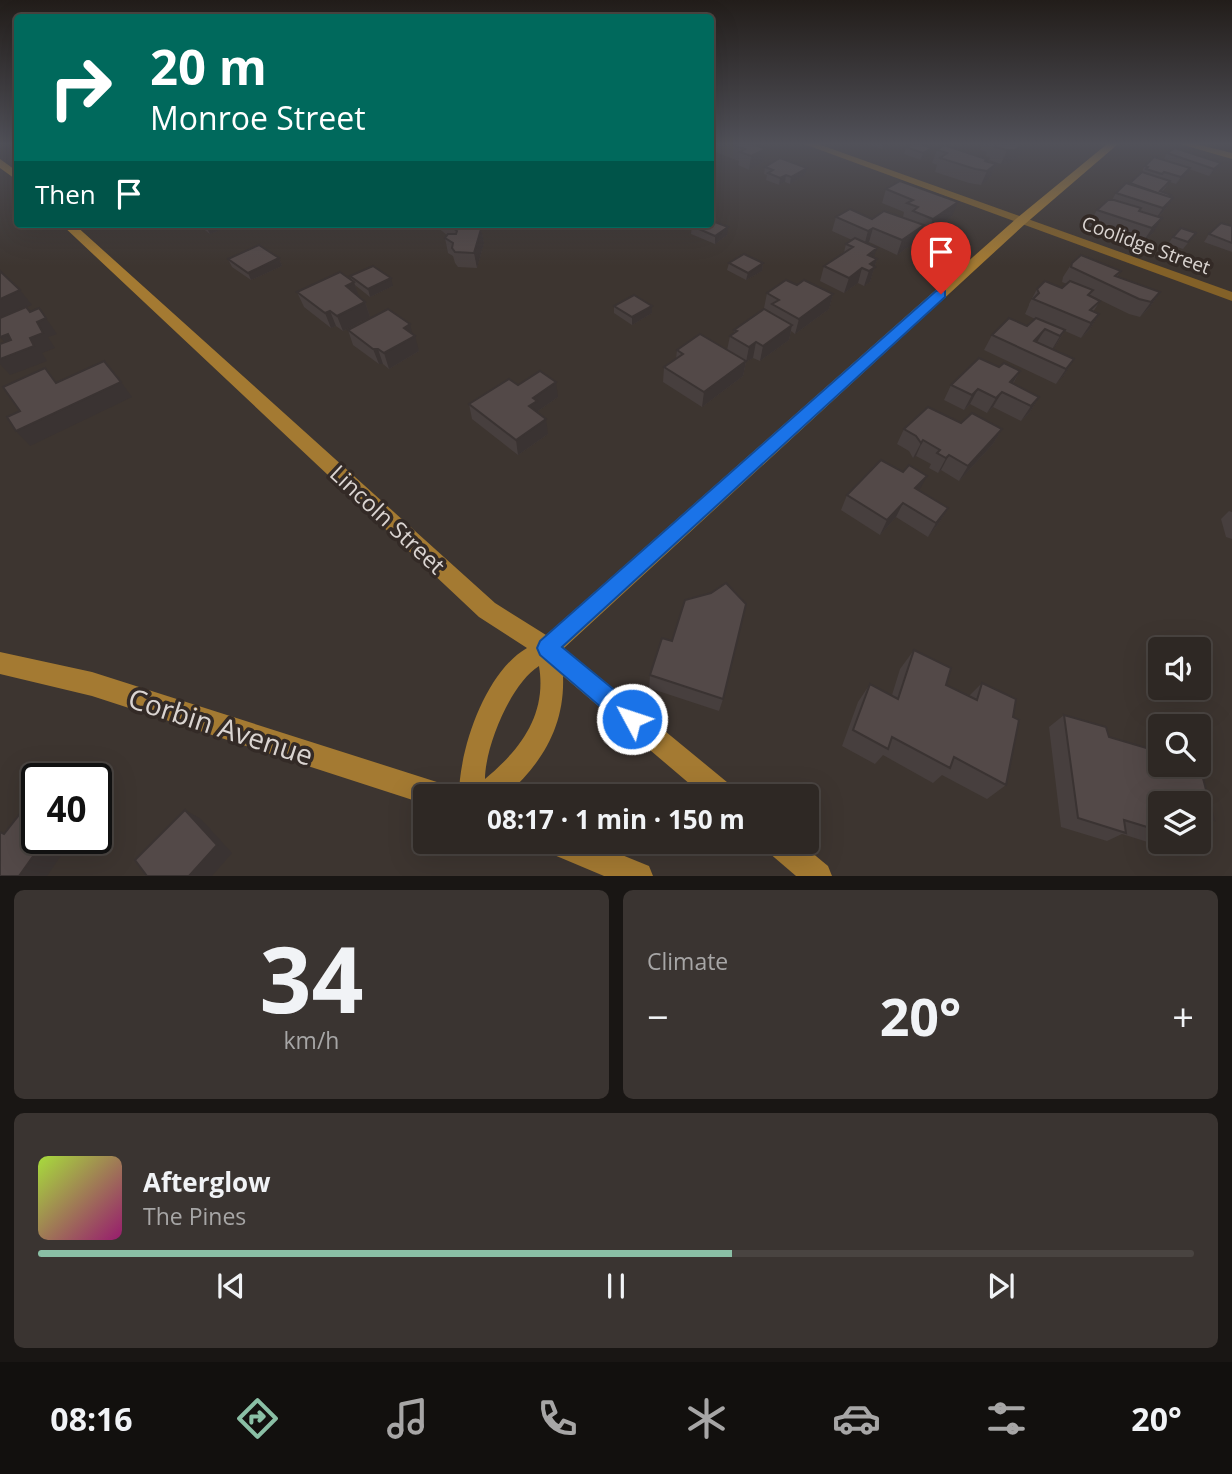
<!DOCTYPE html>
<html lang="en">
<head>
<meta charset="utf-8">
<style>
	body { margin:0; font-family:"Open Sans",sans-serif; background:#3a3431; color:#f1f3f6; height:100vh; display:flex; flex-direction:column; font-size:26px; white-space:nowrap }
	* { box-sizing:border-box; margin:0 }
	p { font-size:23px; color:#a7a6a6 }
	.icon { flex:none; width:38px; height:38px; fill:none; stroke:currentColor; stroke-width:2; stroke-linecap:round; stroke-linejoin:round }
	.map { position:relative; height:876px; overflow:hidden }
	.side { display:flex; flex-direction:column; gap:14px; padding:14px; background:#191614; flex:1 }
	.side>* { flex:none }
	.guide { position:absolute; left:14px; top:14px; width:700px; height:214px; border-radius:7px; box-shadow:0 7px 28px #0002,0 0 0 2px #494441; background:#00695c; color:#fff; overflow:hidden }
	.buttons { position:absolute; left:1148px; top:637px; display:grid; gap:14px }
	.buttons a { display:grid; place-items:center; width:63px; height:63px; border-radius:7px; background:#2e2824; box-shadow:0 7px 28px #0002,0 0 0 2px #494441; font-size:35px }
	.speed { position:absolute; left:21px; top:763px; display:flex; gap:14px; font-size:35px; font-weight:700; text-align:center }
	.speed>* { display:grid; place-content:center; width:91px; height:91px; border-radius:50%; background:#2e2824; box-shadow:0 7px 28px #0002,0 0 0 2px #494441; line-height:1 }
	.speed .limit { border:4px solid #111; border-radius:10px; background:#fff; color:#111 }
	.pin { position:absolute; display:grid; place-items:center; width:60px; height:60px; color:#fff; margin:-72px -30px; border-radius:50% 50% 50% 0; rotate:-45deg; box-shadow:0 0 7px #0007 }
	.pin .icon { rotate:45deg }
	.me { position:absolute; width:77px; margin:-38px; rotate:310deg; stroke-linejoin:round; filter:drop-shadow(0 0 5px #0008) }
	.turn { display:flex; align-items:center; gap:24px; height:147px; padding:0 21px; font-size:32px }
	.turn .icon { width:91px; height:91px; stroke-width:2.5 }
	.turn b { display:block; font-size:49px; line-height:60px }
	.then { display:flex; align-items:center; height:66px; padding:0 21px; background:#0003; gap:14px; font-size:26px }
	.big { font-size:52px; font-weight:700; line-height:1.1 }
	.side .widget { flex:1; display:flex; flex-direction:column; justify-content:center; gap:10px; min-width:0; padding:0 24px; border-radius:10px; background:#3a3431 }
	.side .dial { align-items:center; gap:0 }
	.dial b { font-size:91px; line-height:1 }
	.song { display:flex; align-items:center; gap:21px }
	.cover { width:84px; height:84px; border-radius:10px; background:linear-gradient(135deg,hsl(80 70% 55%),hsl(320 70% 35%)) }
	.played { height:7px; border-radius:4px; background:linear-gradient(90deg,#8abfa5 60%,#494441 60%) }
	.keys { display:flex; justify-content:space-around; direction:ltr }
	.heat { display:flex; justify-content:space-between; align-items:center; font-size:38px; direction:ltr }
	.side .tiles { flex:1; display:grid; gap:14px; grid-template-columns:1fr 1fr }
	.widget:last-child { grid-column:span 2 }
	.trip { position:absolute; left:413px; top:784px; width:406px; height:70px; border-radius:7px; background:#2e2824; box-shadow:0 7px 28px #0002,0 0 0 2px #494441; font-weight:700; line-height:70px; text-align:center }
	.dock { display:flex; height:112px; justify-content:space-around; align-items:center; background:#12100e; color:#a7a6a6 }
	.dock .icon { width:49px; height:49px }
	.dock .on { color:#8abfa5 }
	.dock b { font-size:32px; color:#f1f3f6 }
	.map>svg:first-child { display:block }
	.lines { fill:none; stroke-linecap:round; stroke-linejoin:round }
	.street { fill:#836128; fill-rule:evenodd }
	.secondary { fill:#a47a32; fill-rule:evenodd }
	.wall { fill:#473f3e }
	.shaded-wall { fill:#3a3332 }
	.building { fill:#534948; stroke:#3a3332; stroke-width:2 }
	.route { fill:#1a73e8; stroke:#114b97; stroke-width:2 }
	.labels { text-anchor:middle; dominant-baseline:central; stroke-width:7; stroke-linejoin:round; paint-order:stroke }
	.far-street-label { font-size:19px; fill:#dad4d1; stroke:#332a26 }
	.street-label { font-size:23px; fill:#dad4d1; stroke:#332a26 }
	.near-street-label { font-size:28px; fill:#dad4d1; stroke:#332a26 }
</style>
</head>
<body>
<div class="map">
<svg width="1232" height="876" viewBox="0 0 1232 876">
	<rect width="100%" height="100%" fill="#3d3530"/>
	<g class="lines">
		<!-- street -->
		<g class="street">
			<polygon points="804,144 818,144 1232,292 1232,301"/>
			<polygon points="1180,144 1196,144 1232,153 1232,159"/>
		</g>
		<!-- secondary -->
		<g class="secondary">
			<path d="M1107,144h11l-93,80 -461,424 169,139 4,9h-33l-141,-120c2,50 -21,88 -58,120h-46c0,-46 26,-124 68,-148l-48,-31 -418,-393h13l421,379 51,32 471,-417zM539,666c8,48 -18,83 -54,113 0,-32 26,-96 54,-113z"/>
			<polygon points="0,159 18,172 18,181 0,168"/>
			<polygon points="0,652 92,672 440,783 449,787 453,796 425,796 425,804 92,696 0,674"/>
			<polygon points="543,842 590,842 649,866 653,876 604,876 547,852"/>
			<polygon points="764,842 799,842 828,866 832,876 796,876 768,852"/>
		</g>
	</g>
	<!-- wall -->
	<g class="wall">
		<polygon points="711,144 756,144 763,162 749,170 738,165 739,161 710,150"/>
		<polygon points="868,144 891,144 882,149"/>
		<polygon points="982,144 1027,144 1023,153 1009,163 1001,164 989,160 990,157 986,156 987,152 980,150"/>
		<polygon points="906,147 932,148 930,155 921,160 904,154"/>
		<polygon points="937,150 986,159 986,161 996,164 990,178 981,185 969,183 935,172 937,165 932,163"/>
		<polygon points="1167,153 1221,163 1216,170 1209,176 1189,169 1186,175 1176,184 1170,182 1162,192 1171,195 1169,197 1173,198 1163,212 1159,217 1153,233 1143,242 1089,224 1097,210 1112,200 1116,193 1129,184 1141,173 1145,166 1163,160"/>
		<polygon points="765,167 805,175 790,184 785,182 779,185 766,180 767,175 764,174"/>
		<polygon points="886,189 952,216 927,234 922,231 918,240 897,255 869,242 867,244 873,258 877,259 870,282 864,286 858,283 844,293 820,281 824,266 844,252 846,244 852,240 832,231 836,217 910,220 903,217 904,212 882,203"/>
		<polygon points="197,224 235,224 210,234"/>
		<polygon points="437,224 471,224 472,229 481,229 484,243 477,268 458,267 455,263 453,256 448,253 445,238 447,235 437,227"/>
		<polygon points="692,226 727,235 715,244 691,234"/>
		<polygon points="1232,226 1232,252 1204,242 1209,234"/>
		<polygon points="1196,233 1183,249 1168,244 1173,237"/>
		<polygon points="279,258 282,266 251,280 232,267 228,259"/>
		<polygon points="729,263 763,263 762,271 746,280 727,270"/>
		<polygon points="1072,263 1121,271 1117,277 1160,292 1150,307 1140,317 1129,314 1090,295 1089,296 1100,301 1093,312 1099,314 1090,329 1081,338 1065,331 1056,345 1052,350 1074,359 1064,375 1056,384 984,350 992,335 1027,326 1035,319 1025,314 1029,305 1029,304 1037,289 1062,288 1067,284 1062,282 1063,277"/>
		<polygon points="350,276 393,286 370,297 355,285 358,296 365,302 370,317 343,331 336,326 331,328 304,307 297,292 352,281"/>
		<polygon points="797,285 833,294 829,309 795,334 791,331 789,340 760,361 753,358 746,362 743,376 702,407 663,382 664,367 676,359 677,350 727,350 730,336 734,333 734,330 770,313 771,312 764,308 767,293"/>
		<polygon points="614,306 652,306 652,313 632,325 614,313"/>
		<polygon points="348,330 412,334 419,351 389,369 383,364 379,364 353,345"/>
		<polygon points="999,367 1020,371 1013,384 1039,397 1030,412 1021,421 993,407 987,413 970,404 964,410 944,400 951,385"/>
		<polygon points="518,385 558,397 538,411 548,434 518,455 472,419 469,404"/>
		<polygon points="961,423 1002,429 993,444 959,481 941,470 938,473 929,468 931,464 916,456 913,458 909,451 897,444 904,429"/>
		<polygon points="919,491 948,508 939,523 928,537 896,517 880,535 841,510 847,495"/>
		<polygon points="1229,511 1232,512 1232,539 1226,537 1221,519"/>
		<polygon points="914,650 946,685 969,696 982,683 1013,717 1006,785 987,799 942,775 933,783 883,755 875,764 842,746 858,702 870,684 892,695 900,669"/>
		<polygon points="650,675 723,699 719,711 649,688"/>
		<polygon points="1064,715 1106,727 1109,737 1160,752 1160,765 1199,765 1199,763 1214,820 1199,826 1199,803 1160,803 1160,842 1189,842 1170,849 1122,834 1107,841 1061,827 1049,727"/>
	</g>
	<!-- shaded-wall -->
	<g class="shaded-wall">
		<polygon points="884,144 891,144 882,149"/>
		<polygon points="1023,144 1027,144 1023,153 1009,163 1001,164 1007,150"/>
		<polygon points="932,148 930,155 921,160 923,153"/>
		<polygon points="766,149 763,162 749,170 751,156"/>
		<polygon points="1221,163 1216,170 1209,176 1214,169"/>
		<polygon points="996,164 990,178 981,185 987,171"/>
		<polygon points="807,168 805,175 790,184 791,177"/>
		<polygon points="1190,168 1186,175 1176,184 1181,177"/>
		<polygon points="786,175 785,182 779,185 780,178"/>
		<polygon points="1173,198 1163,212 1153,223 1163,208"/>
		<polygon points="958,202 952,216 927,234 933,219"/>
		<polygon points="1162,218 1153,233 1143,242 1152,228"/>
		<polygon points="205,224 235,224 210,234"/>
		<polygon points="924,225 918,240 897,255 902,240"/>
		<polygon points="728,227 727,235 715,244 715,236"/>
		<polygon points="873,228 869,242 864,246 868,231"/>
		<polygon points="481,229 484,243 477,268 474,253"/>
		<polygon points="877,248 872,262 864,270 868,255"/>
		<polygon points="279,258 282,266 251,280 248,273"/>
		<polygon points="877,259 870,282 864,286 869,271 870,264"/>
		<polygon points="763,263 762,271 746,280 748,273"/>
		<polygon points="862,268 858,283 844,293 849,278"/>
		<polygon points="391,278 393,286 370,297 368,289"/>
		<polygon points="354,282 359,297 346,286"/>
		<polygon points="20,290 32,305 27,307 38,321 39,308 57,334 48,337 55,348 42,353 47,361 10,375 0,364 0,359 30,338 0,319 0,299"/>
		<polygon points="1160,292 1150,307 1140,317 1151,302"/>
		<polygon points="833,294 829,309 795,334 799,319"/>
		<polygon points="365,302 370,317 343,331 337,316"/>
		<polygon points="652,306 652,313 632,325 632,317"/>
		<polygon points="330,311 336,326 331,328 325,313"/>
		<polygon points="1099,314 1090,329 1081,338 1091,323"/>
		<polygon points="410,324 413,337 415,336 419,351 389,369 384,353 404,328"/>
		<polygon points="792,325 789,340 760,361 763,346"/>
		<polygon points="1045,329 1036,344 1034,341"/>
		<polygon points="1065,330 1056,345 1051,351 1060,336"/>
		<polygon points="8,334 21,349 13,352 0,337"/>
		<polygon points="756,342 753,358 746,362 749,347"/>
		<polygon points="373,349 378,349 383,364 379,364"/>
		<polygon points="1074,359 1064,375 1056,384 1066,369"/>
		<polygon points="746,361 743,376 702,407 704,392"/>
		<polygon points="1020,371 1011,386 1010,382"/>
		<polygon points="121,382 132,397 30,446 16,431"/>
		<polygon points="556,382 558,397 538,411 539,416 529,406 533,398"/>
		<polygon points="978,389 970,404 964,410 972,395"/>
		<polygon points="1002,392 993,407 987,413 996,398"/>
		<polygon points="1039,397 1030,412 1021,421 1031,406"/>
		<polygon points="546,419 548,434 518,455 516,440"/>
		<polygon points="1002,429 993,444 959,481 968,466"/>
		<polygon points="923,440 916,456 913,458 921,443"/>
		<polygon points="949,455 941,470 938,473 946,458"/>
		<polygon points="927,476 919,491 915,488"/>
		<polygon points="903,503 896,517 880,535 887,520"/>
		<polygon points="948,508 939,523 928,537 936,523"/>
		<polygon points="185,810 201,819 232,853 212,876 189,876"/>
		<polygon points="46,838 73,838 47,876 19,876"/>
	</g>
	<!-- building -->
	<g class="building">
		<polygon points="729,144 752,144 766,149 751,156 740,152 745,149"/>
		<polygon points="913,144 920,144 932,148 923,153 906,147"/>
		<polygon points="995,144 1023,144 1015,150 1007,150 995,147 998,144"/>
		<polygon points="944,145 986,159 985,161 996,164 987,171 975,169 940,158 947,153 937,150"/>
		<polygon points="1175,148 1221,163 1214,169 1167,153"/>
		<polygon points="1154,157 1190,168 1181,177 1164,172 1162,174 1146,169 1148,167 1145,166"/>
		<polygon points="780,158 807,168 791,177 786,175 780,178 768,173 773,170 765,167"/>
		<polygon points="1142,172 1170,181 1160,191 1171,195 1168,197 1130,183"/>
		<polygon points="900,181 958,202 933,219 913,211 918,207 907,203 913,200 886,189"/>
		<polygon points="1126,183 1173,198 1163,208 1116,193"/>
		<polygon points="1108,200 1114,200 1141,208 1139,211 1162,218 1152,228 1097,210"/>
		<polygon points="850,209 872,219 884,211 924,225 902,240 873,228 868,231 836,217"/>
		<polygon points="710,220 728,227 715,236 692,226 696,224 710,224"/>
		<polygon points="1221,223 1232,226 1232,243 1209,234"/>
		<polygon points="448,224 467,224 468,228 481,229 474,253 455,252 452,248 453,243 445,238 448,234 456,234 457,231"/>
		<polygon points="1181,228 1196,233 1188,242 1173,237"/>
		<polygon points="855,238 877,248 868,255 877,259 870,264 875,267 869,271 862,268 849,278 824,266 853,247 846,244"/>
		<polygon points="259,245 279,258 248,273 228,259"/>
		<polygon points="744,254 763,263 748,273 729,263"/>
		<polygon points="1081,255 1121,271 1115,276 1160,292 1151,302 1139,299 1071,267 1072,263"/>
		<polygon points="373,266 391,278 368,289 350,276"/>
		<polygon points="0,271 20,290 0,299"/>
		<polygon points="340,272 354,282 346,286 365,302 337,316 330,311 325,313 297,292"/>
		<polygon points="786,280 797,285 804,280 833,294 799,319 772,304 779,300 767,293"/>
		<polygon points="1045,281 1062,288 1070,281 1093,290 1088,295 1100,301 1090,310 1099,314 1091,323 1033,299 1039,293 1037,289"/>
		<polygon points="634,295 652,306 632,317 614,306"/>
		<polygon points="26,307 30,312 39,308 46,318 37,322 43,333 30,338 34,346 0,359 0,344 11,340 8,334 0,337 0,318"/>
		<polygon points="388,309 410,324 404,328 415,336 384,353 378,349 373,349 348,330"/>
		<polygon points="764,309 792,325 763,346 756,342 749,347 730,336 737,331 734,330"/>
		<polygon points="1009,318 1027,326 1036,318 1065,330 1060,336 1045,329 1034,341 1074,359 1066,369 992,335"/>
		<polygon points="700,334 746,361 704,392 664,367 683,354 677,350"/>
		<polygon points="979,358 999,367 1004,363 1020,371 1010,382 1039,397 1031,406 1002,392 996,398 978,389 972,395 951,385"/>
		<polygon points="104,361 121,382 16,431 7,417 20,411 3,387 45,368 56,383"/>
		<polygon points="540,371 556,382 533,398 537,401 529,406 546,419 516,440 469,404 509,379 518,385"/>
		<polygon points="928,407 961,423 972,413 1002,429 968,466 949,455 946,458 937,453 940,450 923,440 921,443 916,436 904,429"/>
		<polygon points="881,460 903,472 909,465 927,476 915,488 948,508 936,523 903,503 887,520 847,495"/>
		<polygon points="726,583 746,604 723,699 650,675 662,638 672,641 685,600 711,593"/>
		<polygon points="914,650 951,668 946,685 977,700 982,683 1016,699 1013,717 1019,720 1006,785 954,757 950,768 892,737 888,749 853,730 870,684 898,699"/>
		<polygon points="1064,715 1106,727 1109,737 1160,752 1160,765 1199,765 1199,763 1214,820 1199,816 1199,803 1160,803 1160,831 1124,820 1126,833 1078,818"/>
		<polygon points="185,810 217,845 189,876 147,876 135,860"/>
		<polygon points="19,815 37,820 37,838 46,838 19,876 0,876 0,832 4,834"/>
	</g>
	<!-- sky -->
	<linearGradient id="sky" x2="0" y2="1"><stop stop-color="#221d1a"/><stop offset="0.54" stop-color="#515159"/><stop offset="1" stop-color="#515159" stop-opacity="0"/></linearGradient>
	<rect width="1232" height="266" fill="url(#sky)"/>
	<!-- route -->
	<polygon class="route" points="941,290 945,291 945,297 562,647 640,711 643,719 640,727 632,730 624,727 540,655 537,648 540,641 936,291"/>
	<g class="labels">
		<!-- far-street labels -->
		<g class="far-street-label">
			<text transform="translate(1146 245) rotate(20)">Coolidge Street</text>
		</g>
		<!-- street labels -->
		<g class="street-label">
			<text transform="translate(388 519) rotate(43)">Lincoln Street</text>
		</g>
		<!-- near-street labels -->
		<g class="near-street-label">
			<text transform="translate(221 726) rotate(18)">Corbin Avenue</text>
		</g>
	</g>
</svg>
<div class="buttons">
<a><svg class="icon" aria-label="sound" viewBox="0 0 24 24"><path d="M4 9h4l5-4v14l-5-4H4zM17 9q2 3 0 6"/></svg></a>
<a><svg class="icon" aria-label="search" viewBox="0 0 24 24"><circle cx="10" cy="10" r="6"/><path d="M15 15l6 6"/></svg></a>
<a><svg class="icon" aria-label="layers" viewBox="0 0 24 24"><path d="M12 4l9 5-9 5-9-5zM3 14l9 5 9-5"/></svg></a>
</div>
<div class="speed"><div class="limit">40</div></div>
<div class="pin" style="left:941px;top:294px;background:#d93025"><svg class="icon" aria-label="arrive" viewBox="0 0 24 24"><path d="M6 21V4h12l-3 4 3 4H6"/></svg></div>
<svg class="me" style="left:632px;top:719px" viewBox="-20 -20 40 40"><circle r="17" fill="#1a73e8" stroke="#fff" stroke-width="3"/><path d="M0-11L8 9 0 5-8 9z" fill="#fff"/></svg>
<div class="trip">08:17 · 1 min · 150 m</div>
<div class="guide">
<div class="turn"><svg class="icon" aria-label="right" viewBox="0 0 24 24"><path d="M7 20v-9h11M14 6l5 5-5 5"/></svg><div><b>20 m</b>Monroe Street</div></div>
<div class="then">Then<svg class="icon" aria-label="arrive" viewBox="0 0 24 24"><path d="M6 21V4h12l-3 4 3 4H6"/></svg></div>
</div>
</div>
<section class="side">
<div class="tiles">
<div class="widget dial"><b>34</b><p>km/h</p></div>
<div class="widget"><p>Climate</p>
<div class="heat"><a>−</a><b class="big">20°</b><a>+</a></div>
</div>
<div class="widget">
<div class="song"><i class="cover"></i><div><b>Afterglow</b><p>The Pines</p></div></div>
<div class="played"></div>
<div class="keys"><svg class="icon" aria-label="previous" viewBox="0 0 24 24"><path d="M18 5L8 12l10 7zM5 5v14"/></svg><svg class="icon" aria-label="pause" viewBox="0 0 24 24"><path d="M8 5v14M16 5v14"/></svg><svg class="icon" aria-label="next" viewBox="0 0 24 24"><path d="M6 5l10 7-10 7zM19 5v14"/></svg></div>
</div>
</div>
</section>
<nav class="dock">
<b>08:16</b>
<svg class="icon on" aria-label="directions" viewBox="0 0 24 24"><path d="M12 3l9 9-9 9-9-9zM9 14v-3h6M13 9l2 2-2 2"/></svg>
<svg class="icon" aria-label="music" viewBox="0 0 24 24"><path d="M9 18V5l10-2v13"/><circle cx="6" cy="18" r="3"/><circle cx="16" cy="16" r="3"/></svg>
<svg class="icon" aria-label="phone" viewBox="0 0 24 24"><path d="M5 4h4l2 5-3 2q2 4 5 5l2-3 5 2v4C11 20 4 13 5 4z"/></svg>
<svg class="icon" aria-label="climate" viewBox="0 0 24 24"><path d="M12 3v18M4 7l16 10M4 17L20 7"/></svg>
<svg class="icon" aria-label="car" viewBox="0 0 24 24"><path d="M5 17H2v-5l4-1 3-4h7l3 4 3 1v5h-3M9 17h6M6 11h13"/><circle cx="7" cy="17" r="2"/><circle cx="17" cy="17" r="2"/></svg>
<svg class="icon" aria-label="filters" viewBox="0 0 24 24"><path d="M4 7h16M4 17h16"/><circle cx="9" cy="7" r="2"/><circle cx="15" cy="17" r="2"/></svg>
<b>20°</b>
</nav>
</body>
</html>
